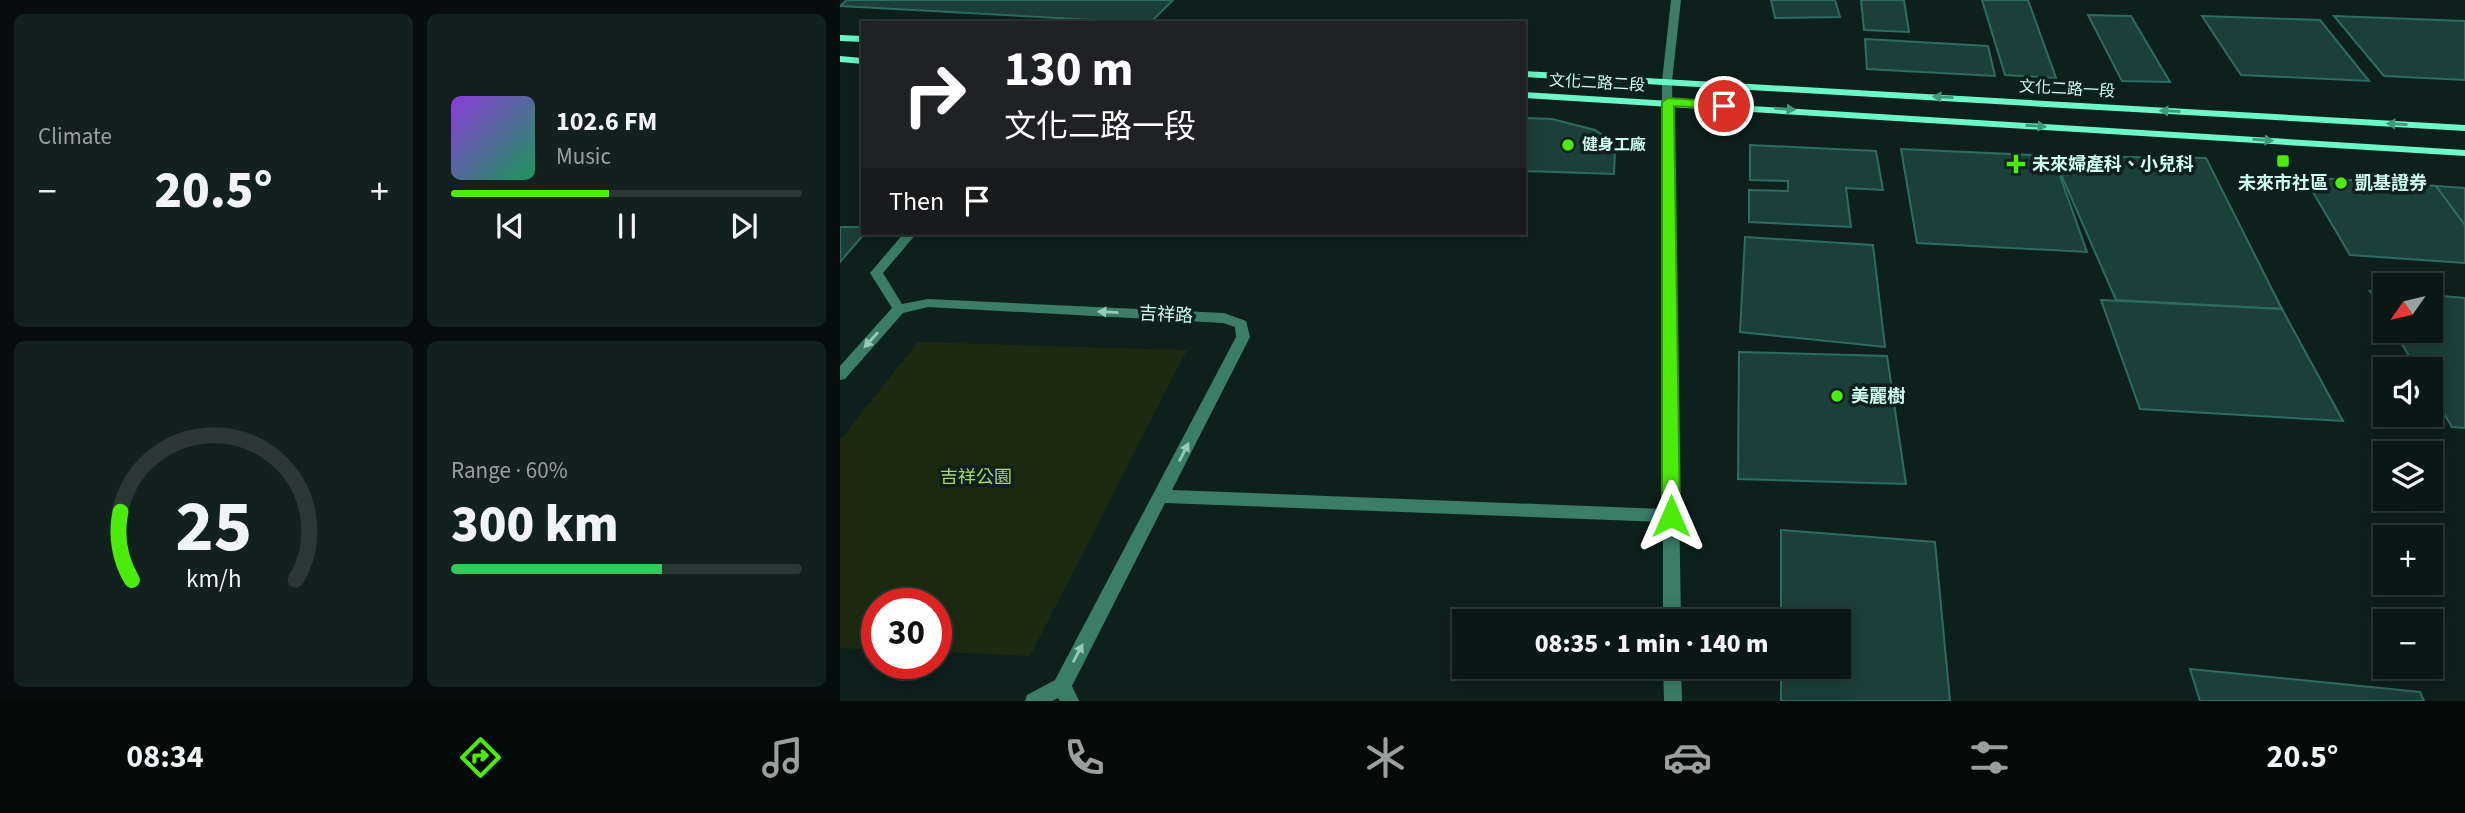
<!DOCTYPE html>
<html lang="en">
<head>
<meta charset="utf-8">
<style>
	body { margin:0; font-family:"Source Sans 3","Noto Sans TC",sans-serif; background:#13211e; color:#f1f3f6; height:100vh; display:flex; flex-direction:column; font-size:26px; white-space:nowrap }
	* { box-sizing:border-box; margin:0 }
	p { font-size:23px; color:#99a0a0 }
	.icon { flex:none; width:38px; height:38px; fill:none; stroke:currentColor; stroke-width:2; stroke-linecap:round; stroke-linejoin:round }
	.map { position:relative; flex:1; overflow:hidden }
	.sheet { display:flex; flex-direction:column; gap:14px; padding:14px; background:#060d0c; width:840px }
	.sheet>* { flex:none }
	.top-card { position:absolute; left:21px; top:21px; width:665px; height:214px; border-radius:0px; box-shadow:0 4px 18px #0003,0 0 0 2px #2a3734; background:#202124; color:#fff; overflow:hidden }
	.needle { width:46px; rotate:236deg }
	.tools { position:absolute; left:1533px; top:273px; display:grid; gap:14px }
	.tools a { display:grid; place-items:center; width:70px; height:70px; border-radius:0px; background:#0a1815; box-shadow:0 4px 18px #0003,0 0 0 2px #2a3734; font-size:35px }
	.speed { position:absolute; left:21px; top:588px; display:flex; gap:14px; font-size:35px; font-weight:700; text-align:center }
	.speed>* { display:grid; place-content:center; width:91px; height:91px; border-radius:50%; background:#0a1815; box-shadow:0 4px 18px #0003,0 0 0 2px #2a3734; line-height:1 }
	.speed .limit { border:10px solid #d22; background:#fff; color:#111 }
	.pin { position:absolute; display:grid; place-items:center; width:60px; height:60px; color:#fff; margin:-30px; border:4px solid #fff; border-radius:50%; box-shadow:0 2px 7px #0007 }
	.me { position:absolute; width:77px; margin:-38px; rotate:0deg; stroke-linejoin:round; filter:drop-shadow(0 0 5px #0008) }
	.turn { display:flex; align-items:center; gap:24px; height:147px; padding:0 28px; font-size:32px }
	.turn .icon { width:91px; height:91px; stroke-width:2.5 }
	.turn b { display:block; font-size:49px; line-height:60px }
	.then { display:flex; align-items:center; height:66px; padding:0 28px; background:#0003; gap:14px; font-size:26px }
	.big { font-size:52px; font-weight:800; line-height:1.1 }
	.sheet .tile { flex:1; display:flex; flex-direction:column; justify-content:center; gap:10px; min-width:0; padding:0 24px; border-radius:10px; background:#13211e }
	.sheet .dial { align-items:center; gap:0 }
	.dial svg { height:182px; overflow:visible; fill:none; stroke:#2a3734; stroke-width:7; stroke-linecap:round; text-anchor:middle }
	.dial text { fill:#f1f3f6; stroke:none }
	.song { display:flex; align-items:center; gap:21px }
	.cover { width:84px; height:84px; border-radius:10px; background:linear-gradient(135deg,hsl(270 70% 55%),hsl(150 70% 35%)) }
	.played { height:7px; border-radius:4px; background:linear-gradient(90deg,#4bec0c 45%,#2a3734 45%) }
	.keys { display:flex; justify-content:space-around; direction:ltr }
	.heat { display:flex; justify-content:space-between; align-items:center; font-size:38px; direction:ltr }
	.charge { height:10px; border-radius:5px; background:linear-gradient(90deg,#34c759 60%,#2a3734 0) }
	.sheet .tiles { flex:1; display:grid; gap:14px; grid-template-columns:repeat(2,1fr) }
	.trip { position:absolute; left:612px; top:609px; width:399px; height:70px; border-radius:0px; background:#0a1815; box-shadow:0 4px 18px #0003,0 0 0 2px #2a3734; font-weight:800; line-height:70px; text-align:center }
	.menu { display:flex; height:112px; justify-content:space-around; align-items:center; background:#040a08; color:#99a0a0 }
	.menu .icon { width:49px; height:49px }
	.menu .current { color:#4bec0c }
	.menu b { font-size:32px; color:#f1f3f6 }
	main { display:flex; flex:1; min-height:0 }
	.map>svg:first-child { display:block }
	.green { fill:#1b2a11 }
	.building { fill:#1b4039; stroke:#2e6b60; stroke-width:2 }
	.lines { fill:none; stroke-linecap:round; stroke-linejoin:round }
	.street { fill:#3b7d66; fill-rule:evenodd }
	.secondary { fill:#6bf8c6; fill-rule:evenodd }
	.oneway { fill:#41977a }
	.oneway2 { fill:#94cab9 }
	.route { fill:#4bec0c; stroke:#319908; stroke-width:2 }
	.poi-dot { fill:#4bec0c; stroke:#0e201c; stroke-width:2.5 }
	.labels { text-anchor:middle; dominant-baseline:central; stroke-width:7; stroke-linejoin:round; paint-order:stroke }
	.far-street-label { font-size:16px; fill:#cffdf1; stroke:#0e201c }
	.far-poi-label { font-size:16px; font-weight:bold; fill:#cffdf1; stroke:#0e201c; text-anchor:start }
	.poi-label { font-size:18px; font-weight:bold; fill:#cffdf1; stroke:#0e201c; text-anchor:start }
	.street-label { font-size:18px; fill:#cffdf1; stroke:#0e201c }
	.park-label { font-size:18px; fill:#acd85f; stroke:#0e201c }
</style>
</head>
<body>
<main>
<section class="sheet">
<div class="tiles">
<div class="tile"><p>Climate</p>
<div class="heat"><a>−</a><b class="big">20.5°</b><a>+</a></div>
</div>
<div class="tile">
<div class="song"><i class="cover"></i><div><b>102.6 FM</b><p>Music</p></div></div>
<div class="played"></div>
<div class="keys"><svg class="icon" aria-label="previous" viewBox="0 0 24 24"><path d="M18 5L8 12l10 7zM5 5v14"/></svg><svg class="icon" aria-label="pause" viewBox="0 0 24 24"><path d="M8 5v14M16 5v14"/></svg><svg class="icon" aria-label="next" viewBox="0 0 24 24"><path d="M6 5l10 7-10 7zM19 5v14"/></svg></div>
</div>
<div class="tile dial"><svg viewBox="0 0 100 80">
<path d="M14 69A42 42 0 1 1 86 69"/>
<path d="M14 69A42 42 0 0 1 9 39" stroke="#4bec0c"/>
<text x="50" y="56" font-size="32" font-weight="700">25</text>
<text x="50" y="72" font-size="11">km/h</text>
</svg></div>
<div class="tile"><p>Range · 60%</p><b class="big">300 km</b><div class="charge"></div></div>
</div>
</section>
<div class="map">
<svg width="1625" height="701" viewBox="0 0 1625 701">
	<rect width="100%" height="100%" fill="#0e201c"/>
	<!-- green -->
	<polygon class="green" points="78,342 347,350 190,656 96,652 96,604 37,604 37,650 0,648 0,440"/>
	<!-- building -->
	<g class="building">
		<polygon points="7,0 333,0 310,23 0,6"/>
		<polygon points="931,0 995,0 1000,17 935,18"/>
		<polygon points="1021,0 1064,0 1069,32 1024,30"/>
		<polygon points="1142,0 1188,0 1216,78 1165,75"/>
		<polygon points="1248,15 1291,16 1330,82 1282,81"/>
		<polygon points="1362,16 1480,20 1529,81 1401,75"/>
		<polygon points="1494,16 1625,21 1625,80 1544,76"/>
		<polygon points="1025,39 1148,46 1155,76 1027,69"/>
		<polygon points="687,118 712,119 755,130 768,139 775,150 774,174 684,171 684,130"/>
		<polygon points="910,145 1036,151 1043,190 1006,188 1011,227 909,222 909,190 948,191 948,181 910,180"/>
		<polygon points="1061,149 1213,156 1247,252 1077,243"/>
		<polygon points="1213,156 1366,158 1442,309 1276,300"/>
		<polygon points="1464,177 1596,186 1625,225 1625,263 1510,255"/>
		<polygon points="1596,186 1625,188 1625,225"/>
		<polygon points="0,227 23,227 25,233 0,262"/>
		<polygon points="905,237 1033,245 1045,347 900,332"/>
		<polygon points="1530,291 1545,292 1545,316"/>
		<polygon points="1591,295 1625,298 1625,428 1612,427 1591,392 1591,369 1577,369 1554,331 1591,331"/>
		<polygon points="1261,300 1442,309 1503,421 1300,409"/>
		<polygon points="899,352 1047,356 1066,484 898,479"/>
		<polygon points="941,530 1095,542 1110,701 941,701 941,667 999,667 999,621 941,621"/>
		<polygon points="1350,669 1580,692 1584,701 1360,701"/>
	</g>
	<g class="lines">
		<!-- street -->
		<g class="street">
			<polygon points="831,0 841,0 832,81 841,621 823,621 823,522 325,503 232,686 239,701 220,701 218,698 212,701 185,701 187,695 215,680 396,337 395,327 383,323 88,307 63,313 5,379 0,380 0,366 52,308 30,273 64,233 77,233 43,273 62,304 88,299 384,313 406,321 410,337 332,490 823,509 822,81"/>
			<polygon points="823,667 841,667 842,701 824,701"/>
		</g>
		<!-- secondary -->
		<g class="secondary">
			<polygon points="0,35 23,36 23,42 0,41"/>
			<polygon points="0,56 23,58 23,64 0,62"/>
			<polygon points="684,71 1625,125 1625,131 684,77"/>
			<polygon points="684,92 1625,150 1625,156 684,98"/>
		</g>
	</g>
	<!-- one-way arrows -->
	<defs><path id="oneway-solid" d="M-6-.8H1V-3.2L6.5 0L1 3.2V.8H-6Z" transform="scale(1.75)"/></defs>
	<g class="oneway">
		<use href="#oneway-solid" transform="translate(1103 97) rotate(-177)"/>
		<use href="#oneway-solid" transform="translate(945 109) rotate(4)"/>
		<use href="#oneway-solid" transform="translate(1330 111) rotate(-177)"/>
		<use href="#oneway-solid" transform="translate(1557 124) rotate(-177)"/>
		<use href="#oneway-solid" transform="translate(1196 126) rotate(4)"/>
		<use href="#oneway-solid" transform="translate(1423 140) rotate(4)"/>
	</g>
	<g class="oneway2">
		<use href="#oneway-solid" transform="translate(268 312) rotate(-177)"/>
		<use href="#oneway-solid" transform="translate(31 340) rotate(132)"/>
		<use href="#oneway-solid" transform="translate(344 452) rotate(-63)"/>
		<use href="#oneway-solid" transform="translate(238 653) rotate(-62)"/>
	</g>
	<!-- route -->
	<polygon class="route" points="828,98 884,102 890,106 884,109 834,106 840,516 838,521 831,523 825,521 822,516 822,102"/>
	<!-- markers -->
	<g class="poi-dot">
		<circle cx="728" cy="145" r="7"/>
		<rect x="1436" y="154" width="14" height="14" rx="3.5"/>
		<path d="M1172.5 153.5h7v7h7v7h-7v7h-7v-7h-7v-7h7z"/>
		<circle cx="1501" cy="183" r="7"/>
		<circle cx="997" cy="396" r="7"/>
	</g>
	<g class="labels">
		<!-- far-street labels -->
		<g class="far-street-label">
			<text transform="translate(757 83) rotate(3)">文化二路二段</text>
			<text transform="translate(1227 89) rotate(3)">文化二路一段</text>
		</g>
		<!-- far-poi labels -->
		<g class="far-poi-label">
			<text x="742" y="145">健身工廠</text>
		</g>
		<!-- poi labels -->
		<g class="poi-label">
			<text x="1192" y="164">未來婦產科、小兒科</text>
			<text x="1443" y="183" text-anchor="middle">未來市社區</text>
			<text x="1515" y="183">凱基證券</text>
			<text x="1011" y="396">美麗樹</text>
		</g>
		<!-- street labels -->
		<g class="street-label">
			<text transform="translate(326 315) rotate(3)">吉祥路</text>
		</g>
		<!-- park labels -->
		<g class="park-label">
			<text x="136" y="477">吉祥公園</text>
		</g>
	</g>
</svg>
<div class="tools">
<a><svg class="needle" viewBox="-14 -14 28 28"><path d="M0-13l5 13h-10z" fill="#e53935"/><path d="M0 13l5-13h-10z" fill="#99a0a0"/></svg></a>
<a><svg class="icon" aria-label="sound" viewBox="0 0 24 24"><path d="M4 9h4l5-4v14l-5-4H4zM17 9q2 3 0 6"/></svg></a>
<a><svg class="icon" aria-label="layers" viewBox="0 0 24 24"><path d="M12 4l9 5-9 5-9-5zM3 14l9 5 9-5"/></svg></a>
<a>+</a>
<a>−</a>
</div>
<div class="speed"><div class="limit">30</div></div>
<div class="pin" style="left:884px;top:106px;background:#d93025"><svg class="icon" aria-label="arrive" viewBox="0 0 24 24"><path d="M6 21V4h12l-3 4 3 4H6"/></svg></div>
<svg class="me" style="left:831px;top:516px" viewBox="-20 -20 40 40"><path d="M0-17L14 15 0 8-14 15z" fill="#4bec0c" stroke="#fff" stroke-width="4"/></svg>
<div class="trip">08:35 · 1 min · 140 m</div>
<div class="top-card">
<div class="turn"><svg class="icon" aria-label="right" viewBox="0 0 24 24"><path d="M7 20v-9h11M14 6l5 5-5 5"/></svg><div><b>130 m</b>文化二路一段</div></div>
<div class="then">Then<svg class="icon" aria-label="arrive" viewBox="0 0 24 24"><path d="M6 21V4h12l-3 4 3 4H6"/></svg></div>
</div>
</div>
</main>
<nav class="menu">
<b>08:34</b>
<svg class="icon current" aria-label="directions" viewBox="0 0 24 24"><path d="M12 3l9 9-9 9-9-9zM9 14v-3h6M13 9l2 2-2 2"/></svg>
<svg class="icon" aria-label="music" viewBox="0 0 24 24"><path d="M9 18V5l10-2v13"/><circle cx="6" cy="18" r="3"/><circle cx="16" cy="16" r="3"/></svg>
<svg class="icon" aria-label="phone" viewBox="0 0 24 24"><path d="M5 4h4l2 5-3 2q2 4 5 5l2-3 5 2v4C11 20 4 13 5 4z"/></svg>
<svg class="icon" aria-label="climate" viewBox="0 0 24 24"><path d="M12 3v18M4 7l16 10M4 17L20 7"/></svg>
<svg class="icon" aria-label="car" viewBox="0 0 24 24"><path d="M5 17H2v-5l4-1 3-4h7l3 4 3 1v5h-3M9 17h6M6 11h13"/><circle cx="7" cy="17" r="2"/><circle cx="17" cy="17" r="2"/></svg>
<svg class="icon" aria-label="filters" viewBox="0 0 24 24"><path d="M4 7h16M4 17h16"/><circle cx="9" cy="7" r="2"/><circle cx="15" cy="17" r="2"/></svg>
<b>20.5°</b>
</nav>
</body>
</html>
